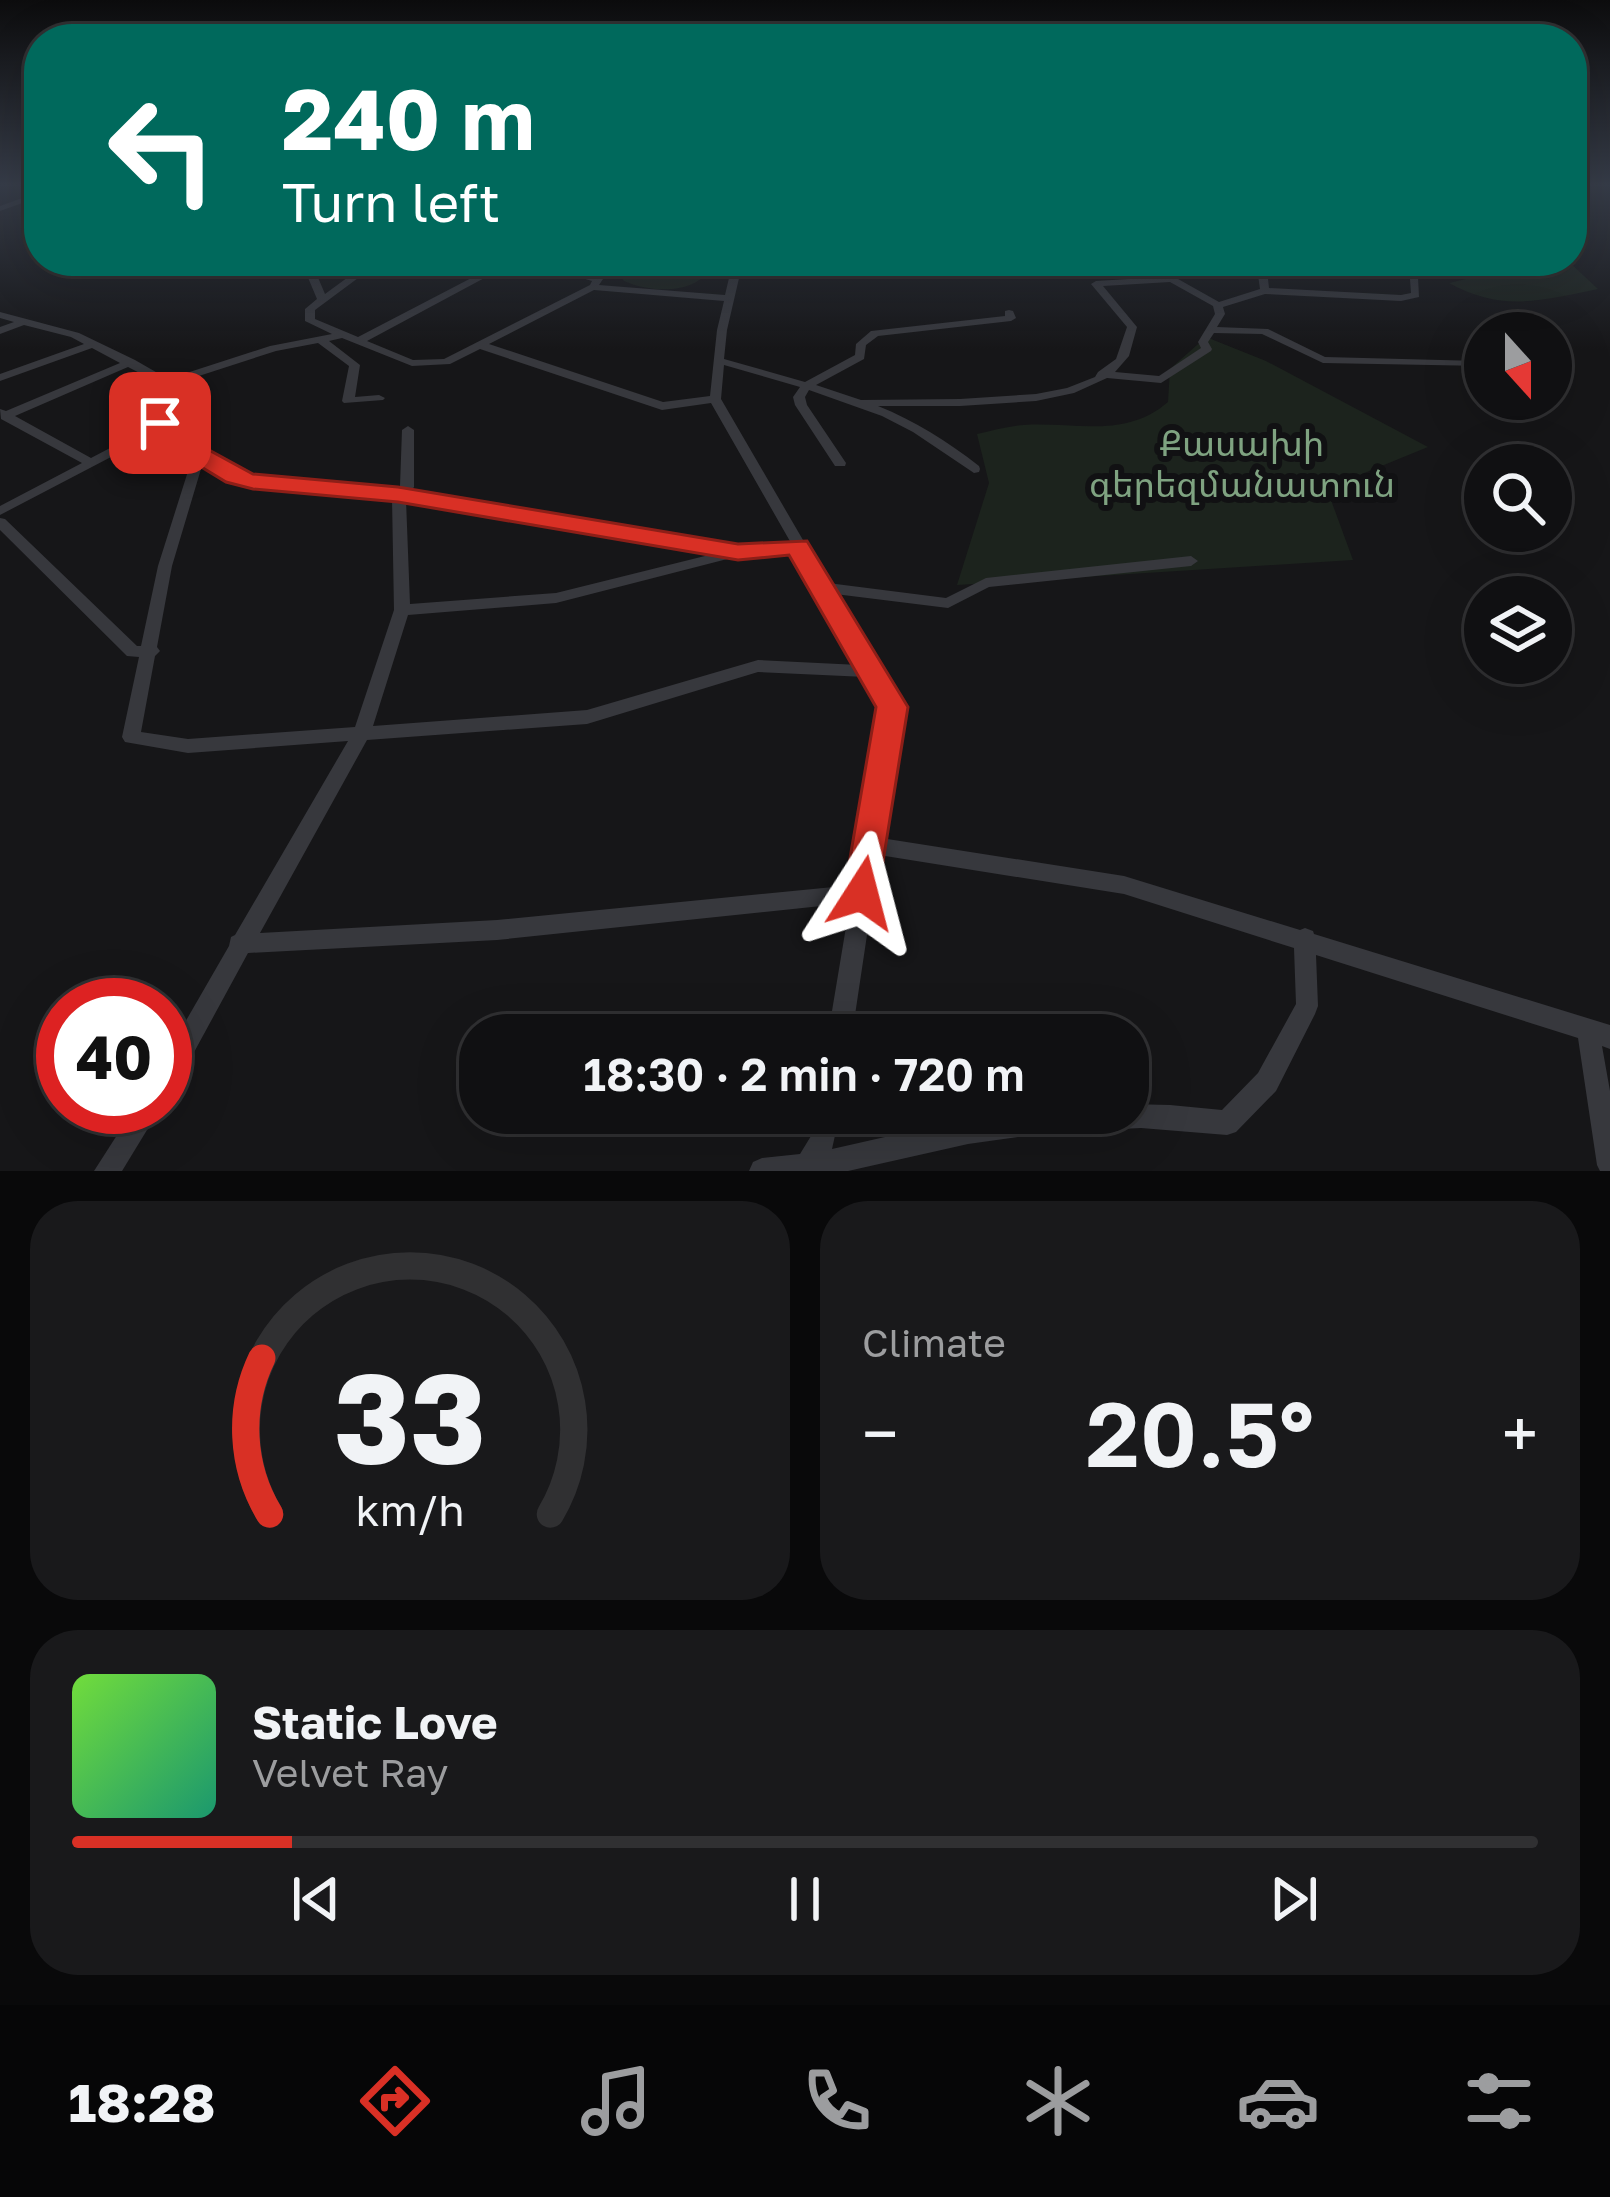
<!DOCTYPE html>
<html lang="en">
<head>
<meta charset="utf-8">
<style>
	body { margin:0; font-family:"Golos Text","Noto Sans Armenian",sans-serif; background:#19191b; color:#f1f3f6; height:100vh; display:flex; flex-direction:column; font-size:45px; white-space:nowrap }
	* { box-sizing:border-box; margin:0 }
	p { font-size:39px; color:#9c9d9f }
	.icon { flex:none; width:66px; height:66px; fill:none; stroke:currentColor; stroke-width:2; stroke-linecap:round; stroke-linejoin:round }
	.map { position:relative; height:1171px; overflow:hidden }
	.panel { display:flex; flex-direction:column; gap:30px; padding:30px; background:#09090a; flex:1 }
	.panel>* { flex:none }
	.top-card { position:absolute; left:24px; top:24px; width:1563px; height:252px; border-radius:48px; box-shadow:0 12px 48px #0002,0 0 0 3px #303032; background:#00695c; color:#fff; overflow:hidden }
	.needle { width:78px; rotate:159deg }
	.buttons { position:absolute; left:1464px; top:312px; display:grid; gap:24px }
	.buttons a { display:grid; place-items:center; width:108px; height:108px; border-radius:50%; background:#101012; box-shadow:0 12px 48px #0002,0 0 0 3px #303032; font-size:60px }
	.speed { position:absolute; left:36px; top:978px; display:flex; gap:24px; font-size:60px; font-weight:700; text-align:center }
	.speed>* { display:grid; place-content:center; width:156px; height:156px; border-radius:50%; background:#101012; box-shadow:0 12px 48px #0002,0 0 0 3px #303032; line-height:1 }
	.speed .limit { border:18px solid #d22; background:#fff; color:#111 }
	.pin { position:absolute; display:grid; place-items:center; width:102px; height:102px; color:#fff; margin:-51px; border-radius:24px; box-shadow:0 6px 18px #0006 }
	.me { position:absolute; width:132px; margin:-66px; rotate:9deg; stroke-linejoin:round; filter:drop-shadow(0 0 9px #0008) }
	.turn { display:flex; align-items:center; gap:42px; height:252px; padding:0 60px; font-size:54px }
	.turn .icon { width:156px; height:156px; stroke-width:2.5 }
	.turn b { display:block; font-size:84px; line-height:102px }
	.big { font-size:90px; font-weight:600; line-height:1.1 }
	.panel .tile { flex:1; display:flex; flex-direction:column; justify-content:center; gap:18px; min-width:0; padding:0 42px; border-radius:48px; background:#19191b }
	.panel .dial { align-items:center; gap:0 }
	.dial svg { height:312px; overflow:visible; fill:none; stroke:#303032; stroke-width:7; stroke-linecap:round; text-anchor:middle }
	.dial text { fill:#f1f3f6; stroke:none }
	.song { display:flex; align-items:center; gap:36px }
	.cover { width:144px; height:144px; border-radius:18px; background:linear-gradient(135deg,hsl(100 70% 55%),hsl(160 70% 35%)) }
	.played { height:12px; border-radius:6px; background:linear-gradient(90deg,#d93025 15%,#303032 15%) }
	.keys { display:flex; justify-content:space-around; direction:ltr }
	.heat { display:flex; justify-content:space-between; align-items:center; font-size:66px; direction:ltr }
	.panel .tiles { flex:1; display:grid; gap:30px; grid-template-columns:1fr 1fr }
	.tile:last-child { grid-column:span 2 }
	.trip { position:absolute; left:459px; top:1014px; width:690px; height:120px; border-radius:48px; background:#101012; box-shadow:0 12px 48px #0002,0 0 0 3px #303032; font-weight:600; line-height:120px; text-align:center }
	.tabs { display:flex; height:192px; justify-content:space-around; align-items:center; background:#060607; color:#9c9d9f }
	.tabs .icon { width:84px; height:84px }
	.tabs .active { color:#d93025 }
	.tabs b { font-size:54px; color:#f1f3f6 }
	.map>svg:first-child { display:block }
	.green { fill:#1c231d }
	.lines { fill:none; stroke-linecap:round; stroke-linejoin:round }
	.minor { fill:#37383d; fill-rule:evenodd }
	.route { fill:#d93025; stroke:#8d1f18; stroke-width:3 }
	.labels { text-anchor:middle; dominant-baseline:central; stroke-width:12; stroke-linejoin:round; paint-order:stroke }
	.park-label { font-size:36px; fill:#7fa381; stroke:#111113 }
</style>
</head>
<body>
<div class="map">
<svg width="1610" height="1171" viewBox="0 0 1610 1171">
	<rect width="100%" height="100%" fill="#161618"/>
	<!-- green -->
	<g class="green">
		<path d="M625,261h89c-12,34 -61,33 -90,20l-5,-7z"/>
		<path d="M1488,261h80l30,28c-59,12 -96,23 -149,-6l21,-5 -19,-14h40z"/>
		<path d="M1206,337l60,24 162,86 -71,29 -26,24 22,60 -396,25 32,-102 -12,-49c15,-3 31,-8 47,-9 52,-3 101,14 144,-23l2,-33z"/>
	</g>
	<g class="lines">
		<!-- minor -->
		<g class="minor">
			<polygon points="39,192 39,197 0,211 0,206"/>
			<polygon points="1572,201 1584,205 1585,207 1581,209 1572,206"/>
			<path d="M301,261h10l14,33 45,-33h11l-66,49v9l43,18 146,-76h12l-149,80 46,19 31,-1 146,-74 2,-4 -66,-20h15l54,15 10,-15h10l-16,24 126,10 8,-34h10l-16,69 -3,29 81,23 50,-27 1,-11 15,-13 134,-15v-5l4,-1 4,1 3,7 -5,3 -133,15 -12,9 -2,14 -48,26 45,15 99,-1 76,-5 31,-6 28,-11 3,-5 18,-13 11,-32 -36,-43 5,-3 65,-4 -27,-16h12l73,41 41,-13 -4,-28h10l3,27 132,7 10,-2 -1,-14 8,-2 1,20 -18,4 -136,-7 -42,13 2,7 -8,13 51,2 57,28 155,4 5,2 -1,3 -161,-3 -61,-29 -48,-1 -6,9 4,7 -1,2 -50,32 -54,-5 -33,15 -38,8 -76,5h-82c37,15 69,35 101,60l1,3 -1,3 -5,1 -61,-41 -31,-16 -73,-26 -4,7 2,8 39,58 -1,3h-10l-40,-61 -2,-8 7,-10 -76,-22 -3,34 107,184 118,15 40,-20 205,-22 7,5 -7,5 -202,21 -41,21 -113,-14 66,113 -20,131 243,38 176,54 5,-2 8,3 1,3 296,91v24l-8,-3 8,45v80h-10l-3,-6 -19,-127 -262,-83 2,51 -3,8 -39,77 -40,41 -9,3 -86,-7 -87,4 -86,12 -120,27h-99l4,-9 9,-4 38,-4 11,-18 5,-23h24l-8,36 106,-24 70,-12h120v-9l42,1 52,5 36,-37 38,-69 -2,-56 -170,-54 -245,-39 -27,180h-24l22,-132 -353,37 -249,13 -74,136 -9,3v-35l64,-111 2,-9 4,-2 113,-194 -160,12 -63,-11 -3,-5 17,-80 -12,-1 -127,-126v-12l5,1 132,127h4l17,-80 31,-98 7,-9 -41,-25 -155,81v-9l82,-43 -81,-44 -1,-10 6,2 114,-48 -28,-15 -92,33v-7l84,-30 -13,-7 -47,-12 -24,9v-7l14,-5 -14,-4v-6l79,21 56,27 33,19 102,-33 62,-12 -27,-13v-12l12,-10zM1170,282l43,24 2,8 -17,28 3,6 -42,28 -44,-4 14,-16 8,-29 -34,-41zM594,290l130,11 -7,29 -7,66 -47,6 -174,-58zM342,338l70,28 38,-2 30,-15 182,61 49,-7 80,140 -53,5 -329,-55 5,-6v-57l-6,-4 -6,4 -2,56 -4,5 -143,-13 -14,-4 -77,-46 5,-12 -1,-27 5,-4 105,-34 42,-8 31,23 -7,35 2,2 39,-3 2,-2 -6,-3 -24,2 5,-32 -31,-24zM128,367l31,16 -5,5 1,28 -5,11 -59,31 -76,-42zM205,465l24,15 24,6 139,12 2,112 -39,117 -167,12 -47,-7 14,-76 5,-5 -3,-4 15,-81 29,-97zM406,500l311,53 -161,40 -146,11zM795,552l19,32 -2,3 6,4 41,74 -101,-5 -171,50 -214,16 35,-111 148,-12 183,-47zM758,672l108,5 17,30 -29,178 -357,35 -237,13 107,-193 220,-16z"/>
			<polygon points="805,261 817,261 806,268 800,268 800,264"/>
			<polygon points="967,261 978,261 970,267 975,273 973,275 967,275 960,266"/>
			<polygon points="135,1107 161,1107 122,1171 94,1171"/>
		</g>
	</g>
	<!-- sky -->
	<linearGradient id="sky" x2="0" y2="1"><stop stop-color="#0c0c0d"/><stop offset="0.53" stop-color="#363c48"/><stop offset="1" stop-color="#363c48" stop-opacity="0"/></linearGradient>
	<rect width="1610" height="349" fill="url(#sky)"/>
	<!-- route -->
	<polygon class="route" points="152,418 167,418 167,427 253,474 398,487 738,544 807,541 908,707 876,905 862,910 849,905 844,893 876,707 789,555 738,560 398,502 253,489 226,482 147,434 144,429"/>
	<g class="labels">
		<!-- park labels -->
		<g class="park-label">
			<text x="1242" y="442">Քասախի<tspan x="1242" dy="41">գերեզմանատուն</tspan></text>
		</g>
	</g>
</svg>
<div class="buttons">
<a><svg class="needle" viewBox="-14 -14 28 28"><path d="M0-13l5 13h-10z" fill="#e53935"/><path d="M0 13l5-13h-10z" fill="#9c9d9f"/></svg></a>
<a><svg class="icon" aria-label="search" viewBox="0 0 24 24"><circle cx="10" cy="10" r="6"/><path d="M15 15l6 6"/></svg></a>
<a><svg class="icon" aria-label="layers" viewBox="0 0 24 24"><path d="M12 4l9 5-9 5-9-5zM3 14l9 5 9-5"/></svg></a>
</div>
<div class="speed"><div class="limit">40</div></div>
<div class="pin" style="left:160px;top:423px;background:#d93025"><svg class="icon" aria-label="arrive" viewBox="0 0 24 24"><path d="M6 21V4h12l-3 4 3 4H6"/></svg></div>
<svg class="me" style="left:862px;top:893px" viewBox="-20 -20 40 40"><path d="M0-17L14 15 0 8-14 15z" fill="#d93025" stroke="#fff" stroke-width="4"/></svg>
<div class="trip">18:30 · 2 min · 720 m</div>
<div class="top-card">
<div class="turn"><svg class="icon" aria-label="left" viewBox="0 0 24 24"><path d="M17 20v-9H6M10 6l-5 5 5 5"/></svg><div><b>240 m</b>Turn left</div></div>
</div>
</div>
<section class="panel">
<div class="tiles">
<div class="tile dial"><svg viewBox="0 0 100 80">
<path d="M14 69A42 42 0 1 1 86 69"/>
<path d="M14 69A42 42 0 0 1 12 29" stroke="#d93025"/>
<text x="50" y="56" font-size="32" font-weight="700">33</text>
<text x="50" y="72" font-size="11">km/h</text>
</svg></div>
<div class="tile"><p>Climate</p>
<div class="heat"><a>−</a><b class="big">20.5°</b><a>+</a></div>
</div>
<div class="tile">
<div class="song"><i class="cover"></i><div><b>Static Love</b><p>Velvet Ray</p></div></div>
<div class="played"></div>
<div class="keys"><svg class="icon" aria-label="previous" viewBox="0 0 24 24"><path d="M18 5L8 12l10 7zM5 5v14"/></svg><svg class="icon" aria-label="pause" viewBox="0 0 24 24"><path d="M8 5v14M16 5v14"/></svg><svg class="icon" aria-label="next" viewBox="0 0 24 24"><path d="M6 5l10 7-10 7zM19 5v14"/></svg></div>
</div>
</div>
</section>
<nav class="tabs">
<b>18:28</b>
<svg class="icon active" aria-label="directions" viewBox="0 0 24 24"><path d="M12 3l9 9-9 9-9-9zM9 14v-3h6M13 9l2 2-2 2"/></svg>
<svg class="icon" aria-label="music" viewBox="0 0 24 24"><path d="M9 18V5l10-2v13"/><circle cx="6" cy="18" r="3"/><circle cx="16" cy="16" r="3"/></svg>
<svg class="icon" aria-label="phone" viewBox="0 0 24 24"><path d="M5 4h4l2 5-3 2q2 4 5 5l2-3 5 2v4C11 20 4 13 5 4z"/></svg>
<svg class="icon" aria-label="climate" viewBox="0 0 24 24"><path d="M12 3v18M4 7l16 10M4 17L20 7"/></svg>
<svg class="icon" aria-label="car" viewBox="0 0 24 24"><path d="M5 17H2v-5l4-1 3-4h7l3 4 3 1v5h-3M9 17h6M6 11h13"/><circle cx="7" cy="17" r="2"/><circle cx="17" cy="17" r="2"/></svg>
<svg class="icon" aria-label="filters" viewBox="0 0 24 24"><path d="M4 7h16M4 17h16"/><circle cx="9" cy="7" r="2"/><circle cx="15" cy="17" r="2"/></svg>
</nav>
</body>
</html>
